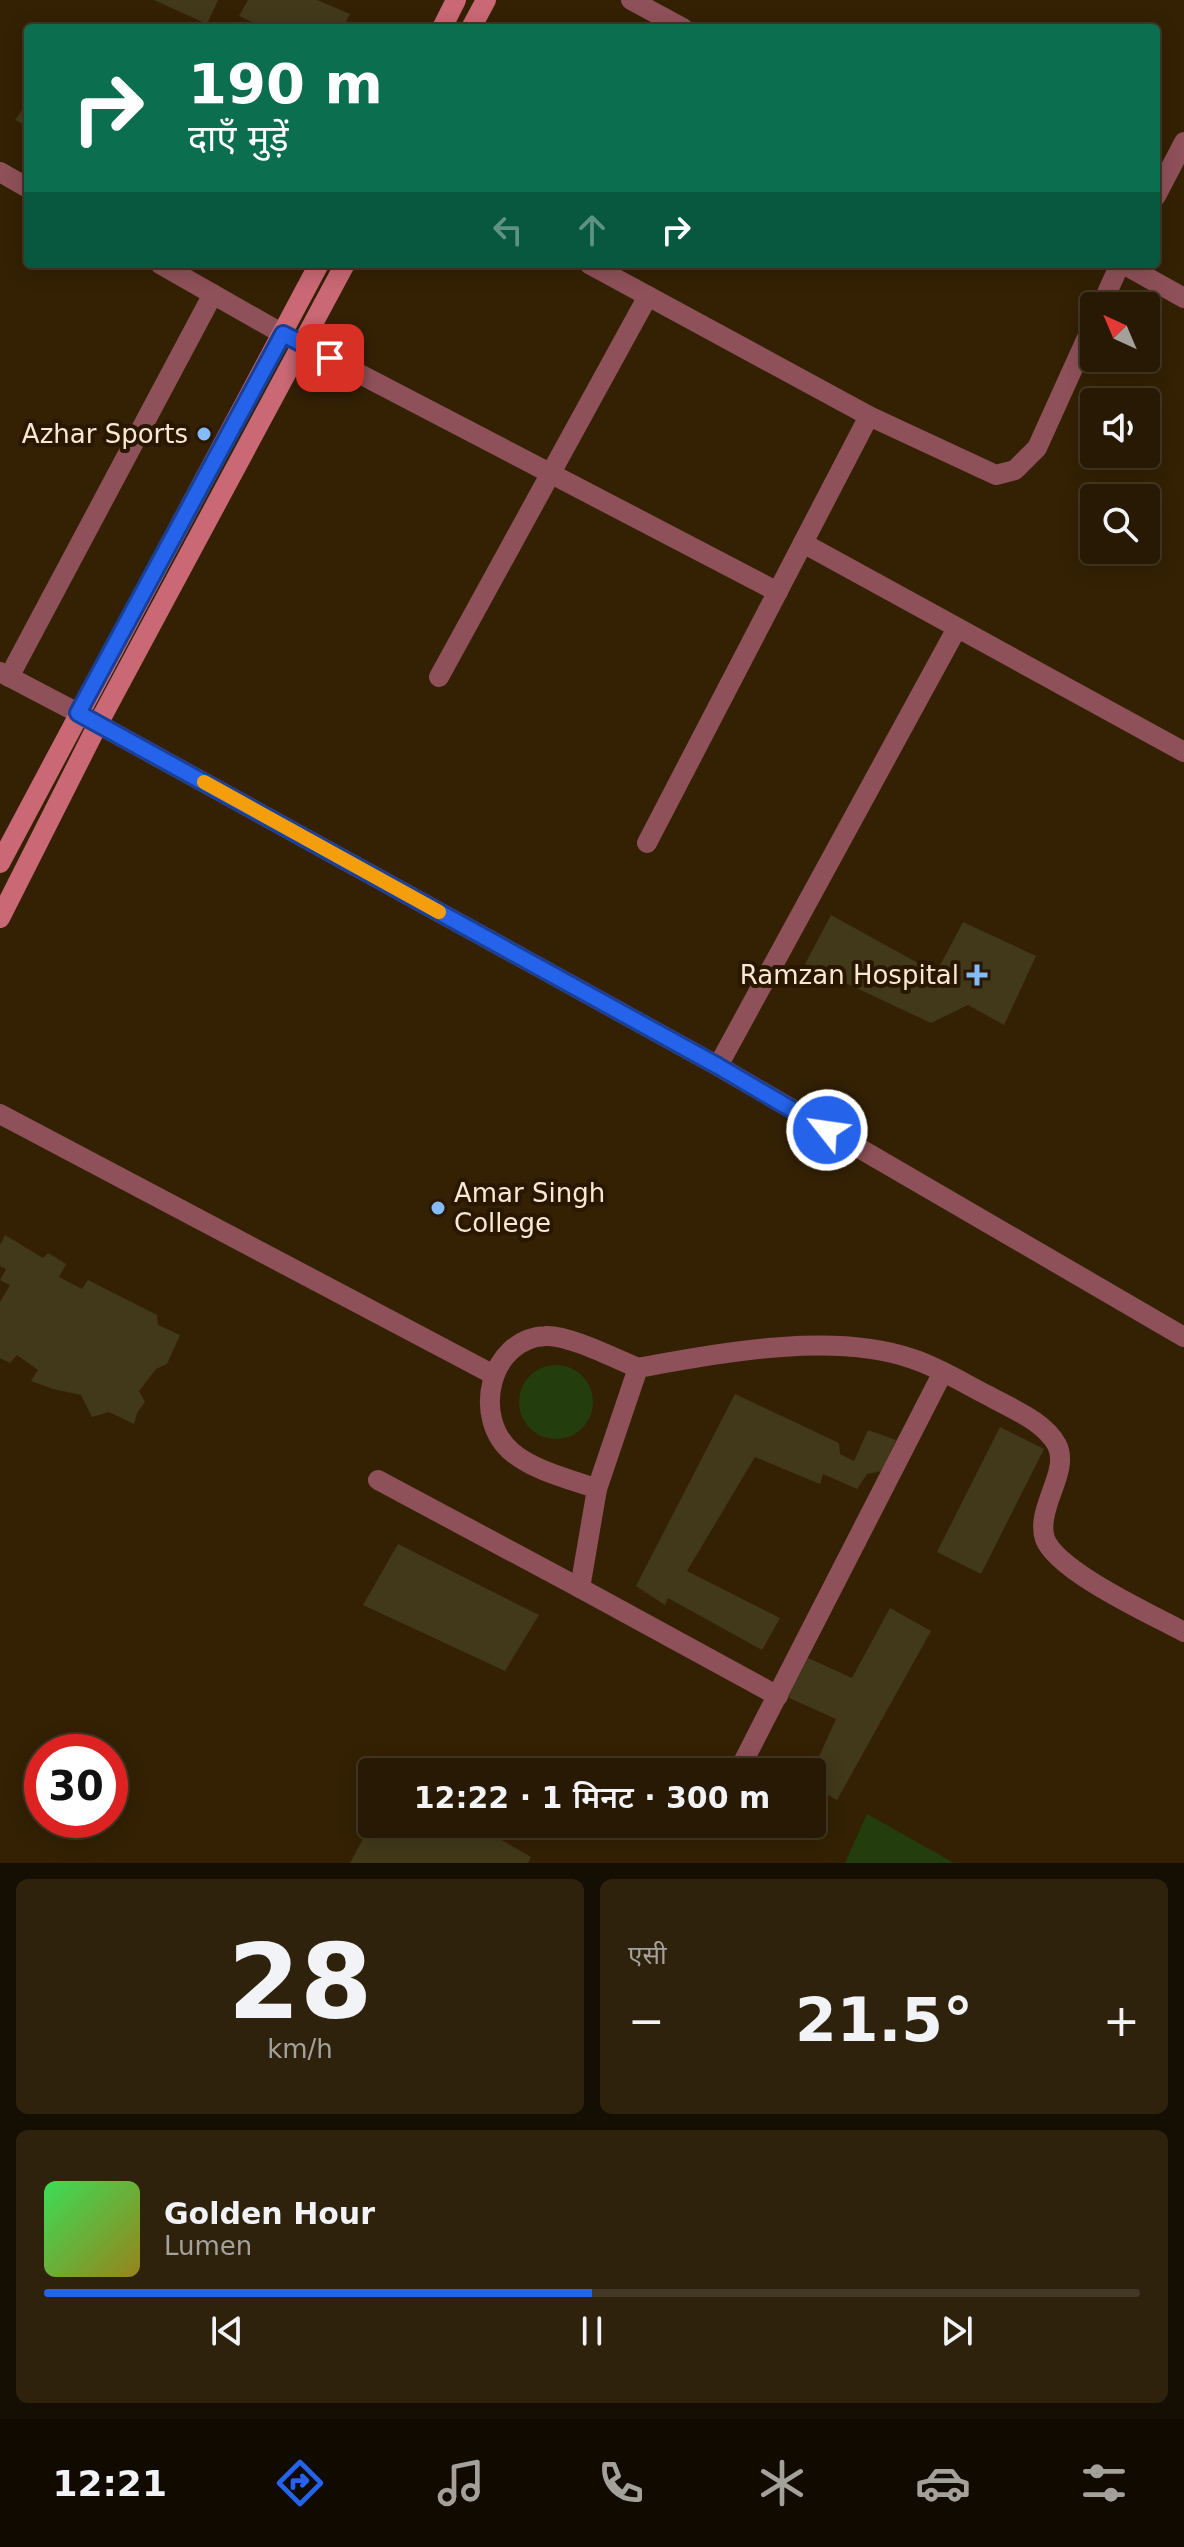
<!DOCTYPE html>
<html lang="hi">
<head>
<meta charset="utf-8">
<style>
	body { margin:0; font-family:"DejaVu Sans","Noto Sans Devanagari",sans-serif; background:#2f220d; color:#f1f3f6; height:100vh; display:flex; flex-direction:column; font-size:30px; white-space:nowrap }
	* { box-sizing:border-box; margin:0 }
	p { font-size:26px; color:#a4a09a }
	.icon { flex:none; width:44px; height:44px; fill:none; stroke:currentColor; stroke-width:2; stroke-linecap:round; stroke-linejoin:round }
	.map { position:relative; height:1863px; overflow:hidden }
	.panel { display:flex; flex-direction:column; gap:16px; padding:16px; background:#150e02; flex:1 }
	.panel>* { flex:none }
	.banner { position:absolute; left:24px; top:24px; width:1136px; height:244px; border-radius:8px; box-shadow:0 4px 20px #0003,0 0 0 2px #433825; background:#0b6e4f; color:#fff; overflow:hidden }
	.needle { width:52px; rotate:316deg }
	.fabs { position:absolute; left:1080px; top:292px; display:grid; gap:16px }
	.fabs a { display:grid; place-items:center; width:80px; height:80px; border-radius:8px; background:#271903; box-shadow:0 4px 20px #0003,0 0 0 2px #433825; font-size:40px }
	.speed { position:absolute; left:24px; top:1734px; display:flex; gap:16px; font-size:40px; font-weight:700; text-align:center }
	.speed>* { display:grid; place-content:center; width:104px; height:104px; border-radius:50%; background:#271903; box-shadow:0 4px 20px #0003,0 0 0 2px #433825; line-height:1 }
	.speed .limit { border:12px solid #d22; background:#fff; color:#111 }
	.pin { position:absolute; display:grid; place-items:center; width:68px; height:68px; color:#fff; margin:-34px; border-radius:16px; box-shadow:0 4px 12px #0006 }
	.me { position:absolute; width:88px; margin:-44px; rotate:300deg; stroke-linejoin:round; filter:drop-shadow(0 0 6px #0008) }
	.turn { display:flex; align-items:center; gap:28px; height:168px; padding:0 32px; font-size:36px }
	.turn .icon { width:104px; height:104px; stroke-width:2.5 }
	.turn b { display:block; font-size:56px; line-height:68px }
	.lanes { display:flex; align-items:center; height:76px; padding:0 32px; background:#0003; justify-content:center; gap:40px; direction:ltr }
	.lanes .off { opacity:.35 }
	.big { font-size:60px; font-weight:600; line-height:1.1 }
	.panel .widget { flex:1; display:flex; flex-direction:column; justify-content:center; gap:12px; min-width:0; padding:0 28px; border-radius:12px; background:#2f220d }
	.panel .dial { align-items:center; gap:0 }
	.dial b { font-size:104px; line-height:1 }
	.song { display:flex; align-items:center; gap:24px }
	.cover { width:96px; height:96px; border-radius:12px; background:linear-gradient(135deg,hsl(130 70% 55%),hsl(50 70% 35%)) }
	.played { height:8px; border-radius:4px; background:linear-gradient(90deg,#2563eb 50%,#433825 50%) }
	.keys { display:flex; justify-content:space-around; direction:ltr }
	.heat { display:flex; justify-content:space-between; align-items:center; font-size:44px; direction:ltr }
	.panel .tiles { flex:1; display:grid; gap:16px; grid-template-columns:1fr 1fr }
	.widget:last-child { grid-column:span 2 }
	.trip { position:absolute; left:358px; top:1758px; width:468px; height:80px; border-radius:8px; background:#271903; box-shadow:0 4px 20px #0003,0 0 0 2px #433825; font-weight:600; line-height:80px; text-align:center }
	.menu { display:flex; height:128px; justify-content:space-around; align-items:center; background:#100a01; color:#a4a09a }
	.menu .icon { width:56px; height:56px }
	.menu .active { color:#2563eb }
	.menu b { font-size:36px; color:#f1f3f6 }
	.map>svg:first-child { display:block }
	.green { fill:#243d0d }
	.building { fill:#42391a }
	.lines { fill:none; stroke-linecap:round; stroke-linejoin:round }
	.street { stroke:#8f5159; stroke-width:20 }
	.secondary { stroke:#ca6875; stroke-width:20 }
	.route-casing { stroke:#184099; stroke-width:20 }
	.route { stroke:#2563eb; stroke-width:14 }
	.slow { stroke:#f59e0b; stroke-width:14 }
	.poi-dot { fill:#84bbfb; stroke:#2a1700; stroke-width:3 }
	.labels { text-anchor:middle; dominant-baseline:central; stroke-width:8; stroke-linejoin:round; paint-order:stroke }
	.poi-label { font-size:26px; fill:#f9e8d4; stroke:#2a1700; text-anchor:end }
</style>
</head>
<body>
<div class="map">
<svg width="1184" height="1863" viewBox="0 0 1184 1863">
	<rect width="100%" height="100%" fill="#342104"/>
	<!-- green -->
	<g class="green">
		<circle cx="556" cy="1402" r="37"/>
		<polygon points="867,1814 954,1863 845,1863"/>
	</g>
	<!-- building -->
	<g class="building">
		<polygon points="154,0 218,0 207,24"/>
		<polygon points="248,0 317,0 350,14 343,28 265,28 239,16"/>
		<polygon points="28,101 28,127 15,120"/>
		<polygon points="831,915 936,973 963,922 1036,956 1004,1025 968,1005 931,1023 805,964"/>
		<polygon points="5,1235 43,1258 48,1253 66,1264 59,1277 82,1289 88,1280 157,1315 158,1325 180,1335 167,1364 156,1369 139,1391 145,1402 137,1413 134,1424 109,1412 92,1417 81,1395 53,1389 31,1381 38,1370 17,1355 10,1363 0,1358 0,1302 10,1285 0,1280 6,1269 0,1266 0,1245"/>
		<polygon points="735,1394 839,1443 840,1454 854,1461 868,1430 896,1440 882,1471 867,1474 857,1489 823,1474 820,1484 755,1457 687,1571 780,1618 762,1650 668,1598 665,1605 636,1586"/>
		<polygon points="1000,1427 1044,1449 981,1574 937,1552"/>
		<polygon points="398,1544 539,1615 505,1671 363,1605"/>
		<polygon points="890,1608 931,1631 837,1800 812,1786 812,1772 836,1719 787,1697 808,1658 852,1678"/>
		<polygon points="371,1824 474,1824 531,1857 528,1863 350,1863"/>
	</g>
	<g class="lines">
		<!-- street -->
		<g class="street">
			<polyline points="631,0 683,28"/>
			<polyline points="0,172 28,188"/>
			<polyline points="1156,196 1184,142"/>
			<polyline points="160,264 283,334 778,592"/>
			<polyline points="589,264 869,416 996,475 1015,470 1037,448 1094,322"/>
			<polyline points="1123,264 1184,298"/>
			<polyline points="1101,306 1120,264"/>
			<polyline points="803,543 1184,752"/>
			<polyline points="0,672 78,713 718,1066 1184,1337"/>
			<polyline points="9,677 213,294"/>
			<polyline points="439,677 648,296"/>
			<polyline points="647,843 869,416"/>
			<polyline points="718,1066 957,628"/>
			<polyline points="0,1114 494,1375"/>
			<polyline points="378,1480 580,1588"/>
			<path d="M597,1489c-27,-10 -62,-18 -84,-36 -42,-34 -24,-114 32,-117 22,-2 71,23 93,32"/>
			<path d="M778,1696l-198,-108 17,-99 41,-121c83,-15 194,-37 275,-9 27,9 52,25 76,37 23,13 55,25 68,49 9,18 -4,41 -9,58 -4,12 -7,24 -3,36 13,33 106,75 139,93"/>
			<polyline points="738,1772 943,1372"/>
		</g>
		<!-- secondary -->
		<g class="secondary">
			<polyline points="442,28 456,0"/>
			<polyline points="471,28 486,0"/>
			<polyline points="0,863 319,264"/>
			<polyline points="0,918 98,724 345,264"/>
		</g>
	</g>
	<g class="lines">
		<!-- route casing -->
		<g class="route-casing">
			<polyline id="route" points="330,358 283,334 78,713 718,1066 827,1130"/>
		</g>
		<!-- route -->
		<use href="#route" class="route"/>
		<!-- slow -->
		<polyline class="slow" points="204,782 439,912"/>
	</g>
	<!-- markers -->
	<g class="poi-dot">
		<circle cx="204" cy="434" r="8"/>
		<path d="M973 963h8v8h8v8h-8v8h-8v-8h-8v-8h8z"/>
		<circle cx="438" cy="1208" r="8"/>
	</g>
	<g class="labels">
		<!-- poi labels -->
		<g class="poi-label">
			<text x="188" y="434">Azhar Sports</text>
			<text x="959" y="975">Ramzan Hospital</text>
			<text x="454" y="1193" text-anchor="start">Amar Singh<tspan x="454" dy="30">College</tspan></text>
		</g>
	</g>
</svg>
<div class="fabs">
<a><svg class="needle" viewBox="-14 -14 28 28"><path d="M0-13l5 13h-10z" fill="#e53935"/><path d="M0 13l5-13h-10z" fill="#a4a09a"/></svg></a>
<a><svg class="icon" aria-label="sound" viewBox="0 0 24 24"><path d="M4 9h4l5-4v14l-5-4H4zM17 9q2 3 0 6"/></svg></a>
<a><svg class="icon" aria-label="search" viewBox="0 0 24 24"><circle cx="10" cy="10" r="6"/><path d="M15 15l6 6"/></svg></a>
</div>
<div class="speed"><div class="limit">30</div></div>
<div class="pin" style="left:330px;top:358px;background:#d93025"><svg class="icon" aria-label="arrive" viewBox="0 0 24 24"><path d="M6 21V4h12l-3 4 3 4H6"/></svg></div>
<svg class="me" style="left:827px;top:1130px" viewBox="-20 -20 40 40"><circle r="17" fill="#2563eb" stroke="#fff" stroke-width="3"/><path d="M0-11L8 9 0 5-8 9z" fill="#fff"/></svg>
<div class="trip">12:22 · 1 मिनट · 300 m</div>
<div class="banner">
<div class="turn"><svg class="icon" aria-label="right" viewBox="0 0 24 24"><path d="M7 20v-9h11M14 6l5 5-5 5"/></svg><div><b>190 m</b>दाएँ मुड़ें</div></div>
<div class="lanes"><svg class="icon off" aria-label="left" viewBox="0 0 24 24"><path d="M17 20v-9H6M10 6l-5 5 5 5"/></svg><svg class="icon off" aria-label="ahead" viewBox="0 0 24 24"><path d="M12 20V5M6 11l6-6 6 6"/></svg><svg class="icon" aria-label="right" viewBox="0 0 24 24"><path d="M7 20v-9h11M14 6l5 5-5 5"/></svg></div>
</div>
</div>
<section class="panel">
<div class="tiles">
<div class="widget dial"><b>28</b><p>km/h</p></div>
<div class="widget"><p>एसी</p>
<div class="heat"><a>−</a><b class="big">21.5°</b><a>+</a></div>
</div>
<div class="widget">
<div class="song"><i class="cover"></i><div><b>Golden Hour</b><p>Lumen</p></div></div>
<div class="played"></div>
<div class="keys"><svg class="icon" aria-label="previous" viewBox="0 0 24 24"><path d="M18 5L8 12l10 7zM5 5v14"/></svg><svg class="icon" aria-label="pause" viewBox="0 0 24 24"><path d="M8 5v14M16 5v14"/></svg><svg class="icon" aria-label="next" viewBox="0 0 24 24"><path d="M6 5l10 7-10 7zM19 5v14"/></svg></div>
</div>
</div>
</section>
<nav class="menu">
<b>12:21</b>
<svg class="icon active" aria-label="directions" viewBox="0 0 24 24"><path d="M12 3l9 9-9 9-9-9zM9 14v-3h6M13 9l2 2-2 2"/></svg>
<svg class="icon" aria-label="music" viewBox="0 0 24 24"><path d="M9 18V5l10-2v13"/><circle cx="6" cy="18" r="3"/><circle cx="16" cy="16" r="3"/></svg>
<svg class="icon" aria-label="phone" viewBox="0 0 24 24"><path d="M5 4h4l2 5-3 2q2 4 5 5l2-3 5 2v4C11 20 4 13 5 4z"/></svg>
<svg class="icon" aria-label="climate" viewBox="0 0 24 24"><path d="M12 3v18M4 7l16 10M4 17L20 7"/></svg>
<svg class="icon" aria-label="car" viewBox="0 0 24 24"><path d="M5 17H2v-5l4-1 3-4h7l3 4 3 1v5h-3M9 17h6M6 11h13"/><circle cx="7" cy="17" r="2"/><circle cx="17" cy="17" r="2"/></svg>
<svg class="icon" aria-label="filters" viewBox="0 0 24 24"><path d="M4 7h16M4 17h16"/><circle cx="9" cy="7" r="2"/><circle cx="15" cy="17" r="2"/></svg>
</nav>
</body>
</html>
